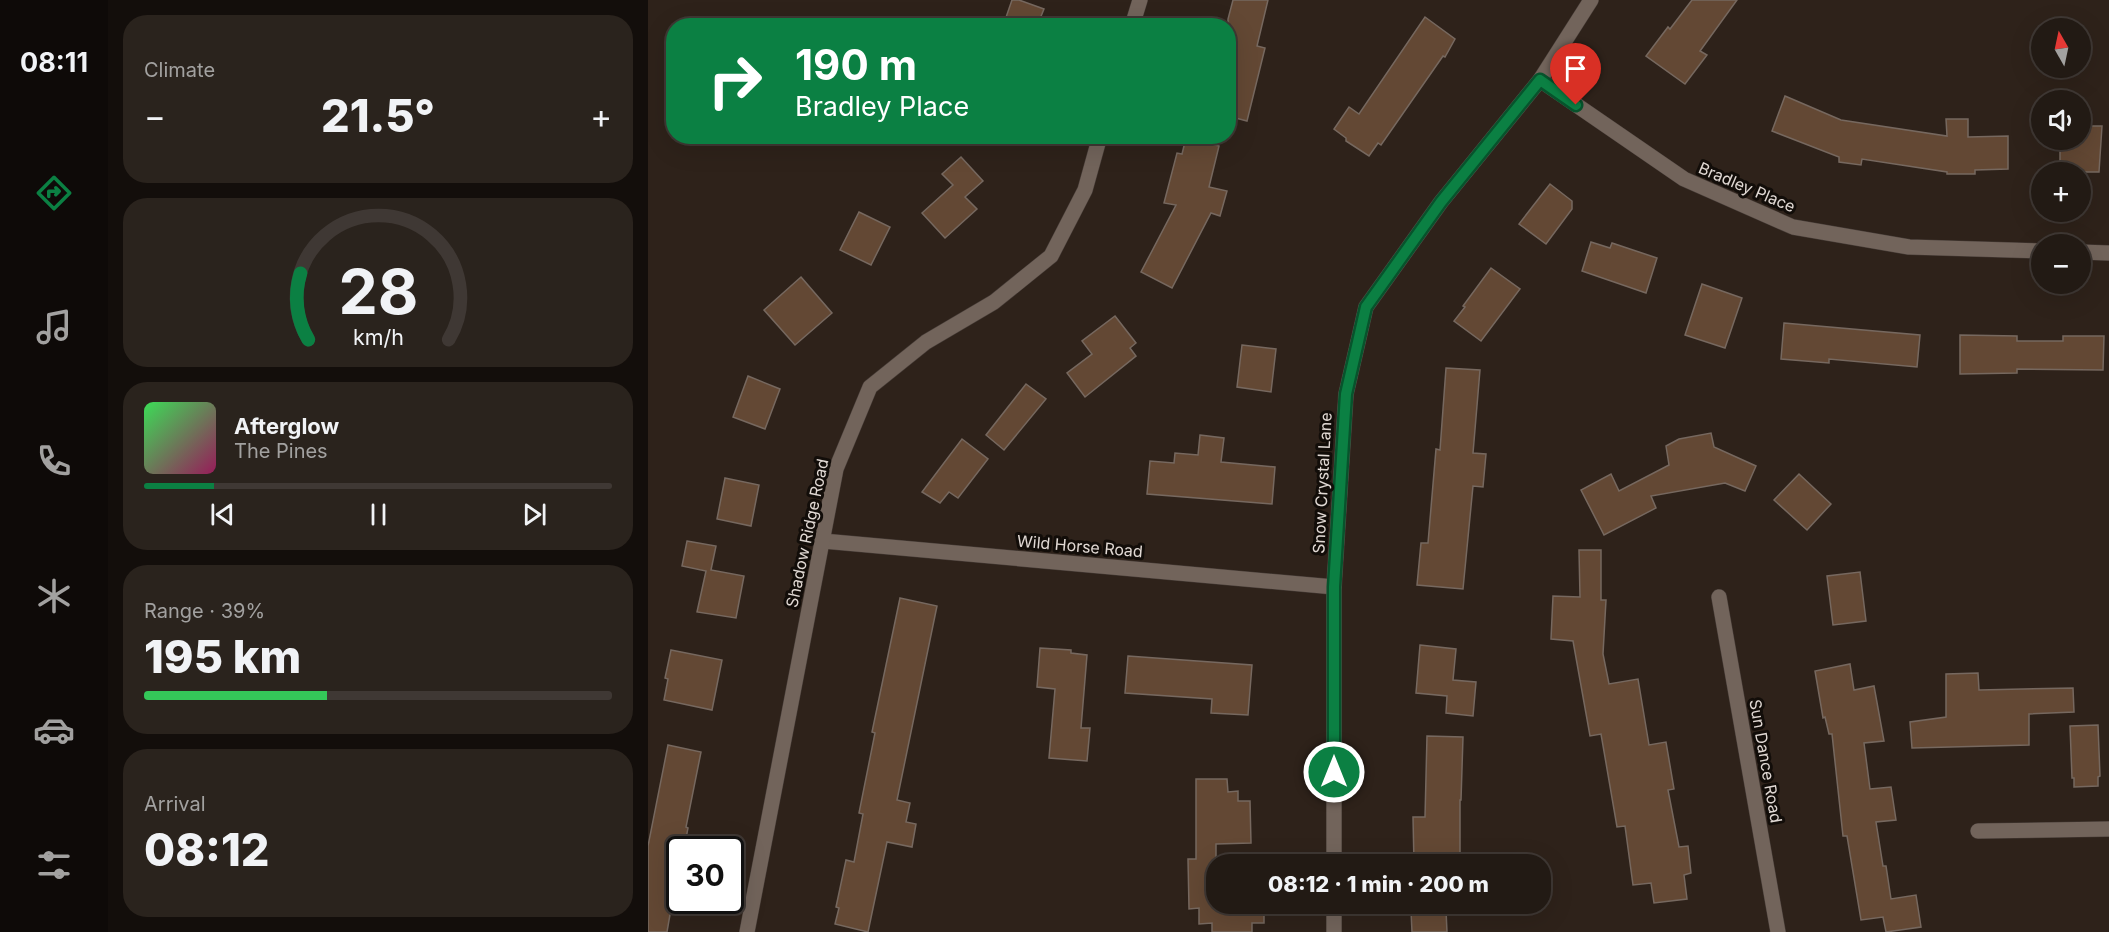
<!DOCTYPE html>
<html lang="en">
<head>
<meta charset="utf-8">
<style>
	body { margin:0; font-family:Inter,sans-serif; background:#2a231d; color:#f1f3f6; height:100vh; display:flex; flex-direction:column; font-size:22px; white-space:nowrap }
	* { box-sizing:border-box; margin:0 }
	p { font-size:20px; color:#a2a1a0 }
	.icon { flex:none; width:33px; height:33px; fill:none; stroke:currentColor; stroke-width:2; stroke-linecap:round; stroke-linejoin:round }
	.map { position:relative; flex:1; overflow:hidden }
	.panel { display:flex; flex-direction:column; gap:15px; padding:15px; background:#130e0b; width:540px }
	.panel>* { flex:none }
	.banner { position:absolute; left:18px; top:18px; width:570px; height:126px; border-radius:24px; box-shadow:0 6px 24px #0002,0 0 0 2px #3f3834; background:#0b8043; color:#fff; overflow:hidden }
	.needle { width:39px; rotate:351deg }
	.controls { position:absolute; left:1383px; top:18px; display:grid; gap:12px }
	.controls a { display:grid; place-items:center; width:60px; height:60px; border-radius:50%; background:#221a14; box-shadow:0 6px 24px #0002,0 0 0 2px #3f3834; font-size:30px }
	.speed { position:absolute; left:18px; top:836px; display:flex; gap:12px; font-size:30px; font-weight:700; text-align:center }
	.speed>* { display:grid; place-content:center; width:78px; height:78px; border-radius:50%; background:#221a14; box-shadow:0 6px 24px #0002,0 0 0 2px #3f3834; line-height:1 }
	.speed .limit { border:3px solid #111; border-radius:9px; background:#fff; color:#111 }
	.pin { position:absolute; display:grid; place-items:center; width:51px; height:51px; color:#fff; margin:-62px -26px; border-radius:50% 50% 50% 0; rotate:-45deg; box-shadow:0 0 6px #0007 }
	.pin .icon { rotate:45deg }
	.me { position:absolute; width:66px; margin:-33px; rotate:0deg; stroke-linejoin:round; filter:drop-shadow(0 0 4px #0008) }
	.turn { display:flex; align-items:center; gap:21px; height:126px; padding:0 30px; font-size:27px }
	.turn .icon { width:78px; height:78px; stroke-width:2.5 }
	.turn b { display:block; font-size:42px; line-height:51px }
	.big { font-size:45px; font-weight:800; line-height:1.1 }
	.panel .widget { flex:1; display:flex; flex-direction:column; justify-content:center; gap:9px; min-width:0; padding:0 21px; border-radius:24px; background:#2a231d }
	.panel .dial { align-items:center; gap:0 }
	.dial svg { height:156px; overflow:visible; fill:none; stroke:#3f3834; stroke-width:7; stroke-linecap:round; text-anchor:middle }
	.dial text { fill:#f1f3f6; stroke:none }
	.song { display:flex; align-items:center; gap:18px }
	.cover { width:72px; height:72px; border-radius:9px; background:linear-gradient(135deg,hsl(130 70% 55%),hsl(330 70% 35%)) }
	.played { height:6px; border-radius:3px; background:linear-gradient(90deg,#0b8043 15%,#3f3834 15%) }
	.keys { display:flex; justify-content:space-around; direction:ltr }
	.heat { display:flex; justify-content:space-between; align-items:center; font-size:33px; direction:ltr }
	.charge { height:9px; border-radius:4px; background:linear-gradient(90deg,#34c759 39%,#3f3834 0) }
	.trip { position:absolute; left:558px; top:854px; width:345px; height:60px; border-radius:24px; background:#221a14; box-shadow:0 6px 24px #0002,0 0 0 2px #3f3834; font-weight:800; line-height:60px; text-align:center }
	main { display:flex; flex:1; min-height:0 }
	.tab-bar { display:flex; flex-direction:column; width:108px; justify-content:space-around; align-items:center; background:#0e0a08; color:#a2a1a0 }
	.tab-bar .icon { width:42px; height:42px }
	.tab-bar .selected { color:#0b8043 }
	.tab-bar b { font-size:27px; color:#f1f3f6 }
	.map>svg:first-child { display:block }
	.building { fill:#634834; stroke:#76685f; stroke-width:1.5 }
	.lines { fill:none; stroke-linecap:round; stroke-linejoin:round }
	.minor-casing { stroke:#463c37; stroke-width:16 }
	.minor { stroke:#72645b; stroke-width:15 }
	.route-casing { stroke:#07532c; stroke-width:15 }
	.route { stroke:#0b8043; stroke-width:10 }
	.labels { text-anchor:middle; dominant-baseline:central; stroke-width:6; stroke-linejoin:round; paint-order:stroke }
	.street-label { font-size:16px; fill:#e1d9d4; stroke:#120d09 }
</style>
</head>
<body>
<main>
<nav class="tab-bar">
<b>08:11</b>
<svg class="icon selected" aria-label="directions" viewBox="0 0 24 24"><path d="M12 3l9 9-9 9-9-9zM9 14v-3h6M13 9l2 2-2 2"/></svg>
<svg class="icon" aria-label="music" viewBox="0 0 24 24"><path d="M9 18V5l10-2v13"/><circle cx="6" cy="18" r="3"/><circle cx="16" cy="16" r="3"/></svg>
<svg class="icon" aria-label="phone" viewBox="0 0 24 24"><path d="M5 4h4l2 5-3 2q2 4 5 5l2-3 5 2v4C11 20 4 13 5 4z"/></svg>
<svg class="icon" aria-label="climate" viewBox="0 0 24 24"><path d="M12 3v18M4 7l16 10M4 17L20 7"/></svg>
<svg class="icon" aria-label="car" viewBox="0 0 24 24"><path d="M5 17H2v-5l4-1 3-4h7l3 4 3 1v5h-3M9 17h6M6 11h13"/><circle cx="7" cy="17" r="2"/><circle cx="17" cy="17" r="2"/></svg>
<svg class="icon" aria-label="filters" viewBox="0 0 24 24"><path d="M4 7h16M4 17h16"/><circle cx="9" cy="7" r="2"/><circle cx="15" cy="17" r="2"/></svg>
</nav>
<section class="panel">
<div class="widget"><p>Climate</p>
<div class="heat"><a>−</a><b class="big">21.5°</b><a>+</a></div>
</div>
<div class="widget dial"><svg viewBox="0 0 100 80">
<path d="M14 69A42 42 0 1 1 86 69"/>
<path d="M14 69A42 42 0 0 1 10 35" stroke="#0b8043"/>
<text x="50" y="56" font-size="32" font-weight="700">28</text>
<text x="50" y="72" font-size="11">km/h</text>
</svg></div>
<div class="widget">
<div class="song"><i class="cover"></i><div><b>Afterglow</b><p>The Pines</p></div></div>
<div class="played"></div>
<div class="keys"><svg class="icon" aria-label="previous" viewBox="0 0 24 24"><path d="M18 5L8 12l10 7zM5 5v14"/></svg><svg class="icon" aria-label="pause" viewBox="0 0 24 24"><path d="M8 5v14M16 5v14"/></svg><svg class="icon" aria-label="next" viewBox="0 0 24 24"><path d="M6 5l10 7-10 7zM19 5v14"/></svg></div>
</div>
<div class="widget"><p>Range · 39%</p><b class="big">195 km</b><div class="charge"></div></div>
<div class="widget"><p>Arrival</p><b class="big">08:12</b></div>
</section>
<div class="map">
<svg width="1461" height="932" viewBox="0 0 1461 932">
	<rect width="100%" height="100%" fill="#2e221a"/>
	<!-- building -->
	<g class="building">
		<polygon points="364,0 371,0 396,9 389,26 355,26"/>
		<polygon points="585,0 620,0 609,46 617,48 599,121 580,116 580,19"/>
		<polygon points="1044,0 1089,0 1052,51 1059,55 1037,84 998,56 1020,27 1022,29"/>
		<polygon points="777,17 807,39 797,57 795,56 733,145 730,143 721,156 698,141 698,138 686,129 701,107 711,114"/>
		<polygon points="1137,96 1193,120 1299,136 1298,119 1320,119 1320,137 1360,136 1360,169 1327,170 1327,174 1299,174 1299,172 1214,159 1213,165 1191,162 1191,157 1124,131"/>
		<polygon points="1432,126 1454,126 1451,172 1412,172 1412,140 1432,140"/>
		<polygon points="538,138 571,146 561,187 579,191 572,216 563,213 524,288 493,272 528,205 516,203 529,153 534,154"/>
		<polygon points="313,157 335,181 317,197 329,209 297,238 274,213 305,185 294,174"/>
		<polygon points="902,184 924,201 924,209 898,244 871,224"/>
		<polygon points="211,212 242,227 223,265 192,250"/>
		<polygon points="943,242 962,248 964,243 1009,258 998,293 934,271"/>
		<polygon points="843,268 872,289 833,341 806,321 817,307 815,306"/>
		<polygon points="153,277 184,313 147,345 116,310"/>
		<polygon points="1054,284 1094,298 1077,348 1037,335"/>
		<polygon points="467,316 488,343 482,348 488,356 437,397 419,373 444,354 434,341"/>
		<polygon points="1136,323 1272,335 1269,367 1181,359 1181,363 1133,359"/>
		<polygon points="1312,335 1369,336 1369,341 1415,341 1415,336 1456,336 1455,370 1369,369 1369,373 1312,374"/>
		<polygon points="594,345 628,349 623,392 589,387"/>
		<polygon points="798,368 832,370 825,453 838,454 835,487 825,486 815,589 769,585 773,543 780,543 788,449 792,450"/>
		<polygon points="100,376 132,389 117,429 85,417"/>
		<polygon points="378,384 398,399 356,450 338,435"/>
		<polygon points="1063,433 1066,447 1108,466 1097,491 1077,483 1003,496 1008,508 956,535 933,490 963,474 971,491 1021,465 1018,446 1031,439"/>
		<polygon points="552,435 576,438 573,462 627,467 624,504 499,494 502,461 526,463 527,453 550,455"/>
		<polygon points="314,439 340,459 310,498 301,492 292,503 274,492"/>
		<polygon points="1151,474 1183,504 1159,530 1126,500"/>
		<polygon points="77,478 111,485 103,526 69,519"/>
		<polygon points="39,541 68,546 63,570 96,576 88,618 49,612 58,571 34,566"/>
		<polygon points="931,550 953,550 953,600 958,600 955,654 961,684 990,679 1001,745 1018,742 1026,789 1020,790 1031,847 1040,846 1043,873 1036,875 1039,899 1006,903 1003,883 985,885 977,826 969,827 953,734 942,736 925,641 903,639 905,596 932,597"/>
		<polygon points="1212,572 1218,621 1185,625 1179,576"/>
		<polygon points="252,598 289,606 249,800 262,803 258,822 268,824 264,847 239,842 220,932 187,924 191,908 188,907 198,860 206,862 215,814 211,813 227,733 224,732"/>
		<polygon points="772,645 808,649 805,680 828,682 825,716 798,713 799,696 768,693"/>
		<polygon points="392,648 423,650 423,653 439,655 433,728 442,728 439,761 401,758 407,689 389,687"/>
		<polygon points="23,650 74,660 64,710 16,700 20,679 17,678"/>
		<polygon points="480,656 604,665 600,715 563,713 564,699 477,693"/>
		<polygon points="1202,664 1206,690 1226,686 1236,741 1216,743 1222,789 1243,787 1248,820 1228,822 1235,866 1238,866 1243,899 1268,895 1273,927 1238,932 1235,917 1213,920 1199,836 1195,836 1184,734 1181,734 1177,717 1175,718 1167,671"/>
		<polygon points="1330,673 1331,690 1425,688 1426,712 1381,714 1381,745 1264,748 1262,722 1298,717 1298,674"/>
		<polygon points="1450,725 1452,776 1450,777 1450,786 1426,787 1426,778 1424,778 1422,726"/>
		<polygon points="779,736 815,737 813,800 812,800 812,864 766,864 765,817 777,817"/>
		<polygon points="20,745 53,752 38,827 40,828 36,849 32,849 32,874 29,874 19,932 0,932 0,846"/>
		<polygon points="548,779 579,779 580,792 590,791 590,801 602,801 603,843 568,844 568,903 616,903 616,923 604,923 604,932 564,932 564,923 551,924 551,908 541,909 540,859 548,859"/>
		<polygon points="798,910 799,932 764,932 763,911"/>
	</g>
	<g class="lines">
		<!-- minor casing -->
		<g class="minor-casing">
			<g id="minor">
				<polyline points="484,26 492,0"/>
				<polyline points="892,80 1036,179 1145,227 1261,247 1394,251"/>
				<polyline points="1432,252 1461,253"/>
				<polyline points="175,541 686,587"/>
				<polyline points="1071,597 1130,932"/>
				<polyline points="1330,831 1461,829"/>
				<polyline points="686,864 686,587 698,394 718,307 793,202 892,80 943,0"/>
				<polyline points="99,932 188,469 222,387 278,342 346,302 403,256 437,190 452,136"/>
				<polyline points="686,932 686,903"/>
			</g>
		</g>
		<!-- minor -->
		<use href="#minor" class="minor"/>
	</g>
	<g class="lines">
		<!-- route casing -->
		<g class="route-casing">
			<polyline id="route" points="686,772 686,587 698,394 718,307 793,202 892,80 928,105"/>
		</g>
		<!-- route -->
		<use href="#route" class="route"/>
	</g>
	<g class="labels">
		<!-- street labels -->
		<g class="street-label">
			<text transform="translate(1099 187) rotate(23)">Bradley Place</text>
			<text transform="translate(674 483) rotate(-87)">Snow Crystal Lane</text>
			<text transform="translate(159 533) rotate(-78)">Shadow Ridge Road</text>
			<text transform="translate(432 546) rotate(5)">Wild Horse Road</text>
			<text transform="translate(1118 761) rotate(80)">Sun Dance Road</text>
		</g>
	</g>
</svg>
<div class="controls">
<a><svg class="needle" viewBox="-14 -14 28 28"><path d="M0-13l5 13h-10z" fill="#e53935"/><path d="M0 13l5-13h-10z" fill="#a2a1a0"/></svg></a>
<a><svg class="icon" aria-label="sound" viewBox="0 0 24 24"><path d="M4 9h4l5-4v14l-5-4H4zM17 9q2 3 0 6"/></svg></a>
<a>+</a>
<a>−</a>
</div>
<div class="speed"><div class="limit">30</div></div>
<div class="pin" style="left:928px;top:105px;background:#d93025"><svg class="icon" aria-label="arrive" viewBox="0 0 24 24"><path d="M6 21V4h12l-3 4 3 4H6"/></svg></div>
<svg class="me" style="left:686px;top:772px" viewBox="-20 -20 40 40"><circle r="17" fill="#0b8043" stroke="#fff" stroke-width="3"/><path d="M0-11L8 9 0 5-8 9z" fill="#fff"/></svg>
<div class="trip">08:12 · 1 min · 200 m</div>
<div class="banner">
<div class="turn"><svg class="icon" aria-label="right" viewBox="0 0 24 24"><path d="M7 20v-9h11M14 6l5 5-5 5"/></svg><div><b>190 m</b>Bradley Place</div></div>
</div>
</div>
</main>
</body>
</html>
